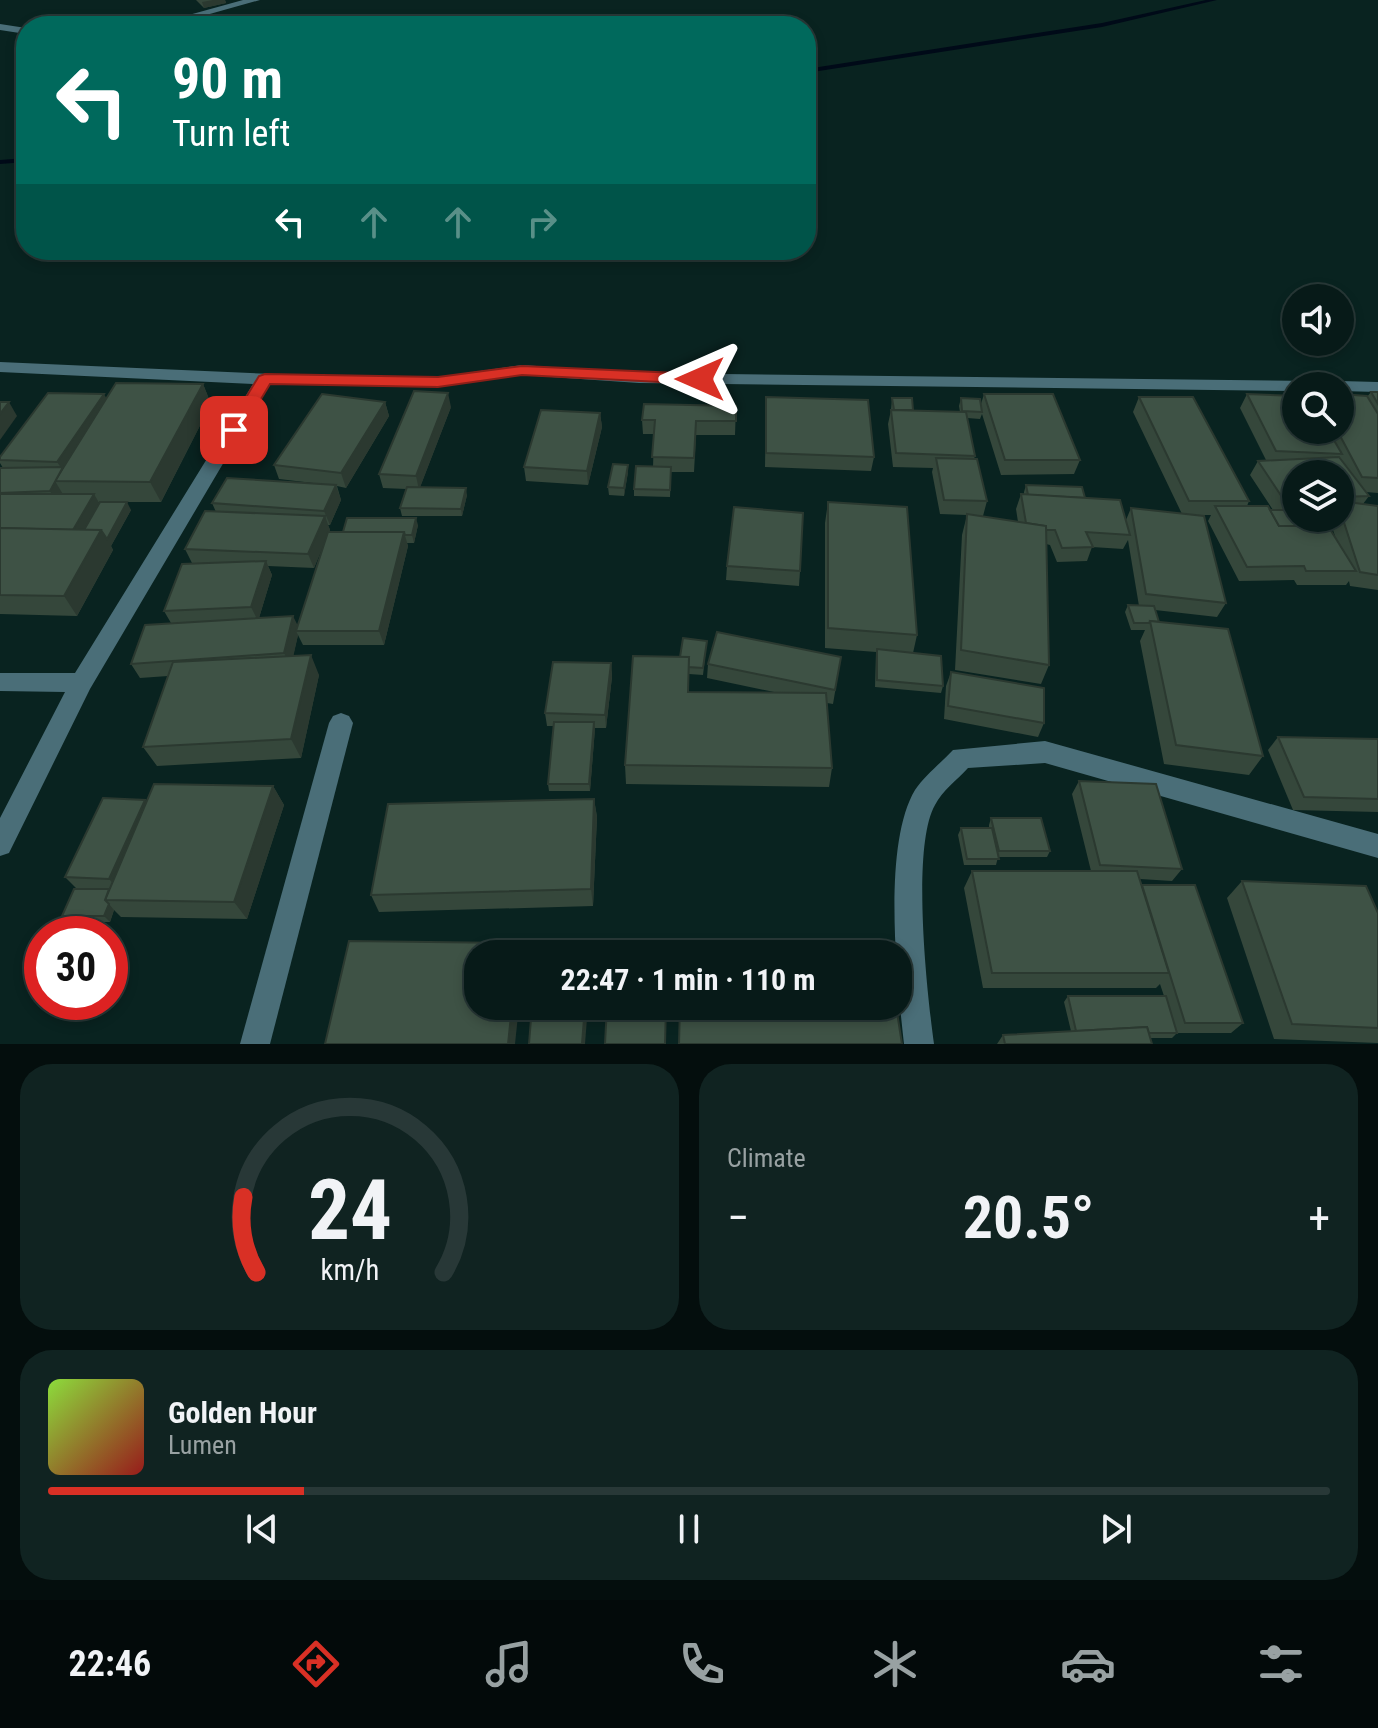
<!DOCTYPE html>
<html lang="en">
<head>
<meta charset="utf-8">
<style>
	body { margin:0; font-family:"Roboto Condensed",sans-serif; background:#102321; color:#f1f3f6; height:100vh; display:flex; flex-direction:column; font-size:30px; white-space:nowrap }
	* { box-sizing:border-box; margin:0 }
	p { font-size:26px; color:#98a1a2 }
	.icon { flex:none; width:44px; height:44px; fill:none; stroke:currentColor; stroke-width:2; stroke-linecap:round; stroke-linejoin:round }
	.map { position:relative; height:1044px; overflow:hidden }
	.drawer { display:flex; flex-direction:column; gap:20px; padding:20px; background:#040e0d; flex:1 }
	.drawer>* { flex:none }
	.guide { position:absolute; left:16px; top:16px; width:800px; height:244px; border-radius:32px; box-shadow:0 4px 12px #0003,0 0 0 2px #283837; background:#00695c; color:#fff; overflow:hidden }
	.tools { position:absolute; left:1282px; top:284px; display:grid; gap:16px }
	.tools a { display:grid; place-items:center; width:72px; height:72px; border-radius:50%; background:#071a18; box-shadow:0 4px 12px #0003,0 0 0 2px #283837; font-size:40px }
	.speed { position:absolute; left:24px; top:916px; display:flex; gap:16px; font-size:40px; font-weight:700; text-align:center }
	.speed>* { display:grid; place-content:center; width:104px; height:104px; border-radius:50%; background:#071a18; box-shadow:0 4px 12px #0003,0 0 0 2px #283837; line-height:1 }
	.speed .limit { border:12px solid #d22; background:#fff; color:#111 }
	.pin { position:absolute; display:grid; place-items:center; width:68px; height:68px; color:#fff; margin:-34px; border-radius:16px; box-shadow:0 4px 12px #0006 }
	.me { position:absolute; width:88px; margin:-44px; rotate:270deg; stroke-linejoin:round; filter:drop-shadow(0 0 6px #0008) }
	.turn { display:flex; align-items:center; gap:28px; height:168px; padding:0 24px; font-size:36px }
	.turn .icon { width:104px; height:104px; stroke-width:2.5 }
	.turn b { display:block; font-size:56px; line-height:68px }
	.lanes { display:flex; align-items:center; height:76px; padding:0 24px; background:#0003; justify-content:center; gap:40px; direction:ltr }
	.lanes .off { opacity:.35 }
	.big { font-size:60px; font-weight:700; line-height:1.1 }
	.drawer .card { flex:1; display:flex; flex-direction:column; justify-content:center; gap:12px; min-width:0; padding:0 28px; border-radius:32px; background:#102321 }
	.drawer .dial { align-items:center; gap:0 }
	.dial svg { height:208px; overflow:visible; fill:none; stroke:#283837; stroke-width:7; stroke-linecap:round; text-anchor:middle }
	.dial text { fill:#f1f3f6; stroke:none }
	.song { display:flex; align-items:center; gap:24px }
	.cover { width:96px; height:96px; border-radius:12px; background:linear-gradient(135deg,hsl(90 70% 55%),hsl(0 70% 35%)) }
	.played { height:8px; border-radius:4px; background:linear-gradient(90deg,#d93025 20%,#283837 20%) }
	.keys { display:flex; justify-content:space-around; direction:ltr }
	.heat { display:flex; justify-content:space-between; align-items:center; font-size:44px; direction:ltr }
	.drawer .tiles { flex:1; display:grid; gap:20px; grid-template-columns:1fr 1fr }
	.card:last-child { grid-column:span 2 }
	.trip { position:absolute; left:464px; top:940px; width:448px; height:80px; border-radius:32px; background:#071a18; box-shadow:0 4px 12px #0003,0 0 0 2px #283837; font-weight:700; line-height:80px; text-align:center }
	.menu { display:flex; height:128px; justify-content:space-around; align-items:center; background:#030a0a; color:#98a1a2 }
	.menu .icon { width:56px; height:56px }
	.menu .active { color:#d93025 }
	.menu b { font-size:36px; color:#f1f3f6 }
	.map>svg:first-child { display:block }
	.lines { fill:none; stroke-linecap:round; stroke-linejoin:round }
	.stream { fill:#000a18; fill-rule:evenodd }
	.street { fill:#4a6e78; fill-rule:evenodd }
	.wall { fill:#35473b; fill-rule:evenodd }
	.shaded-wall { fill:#2b3930 }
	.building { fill:#3e5245; stroke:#2b3930; stroke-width:2 }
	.route { fill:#d93025; stroke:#8d1f18; stroke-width:2 }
</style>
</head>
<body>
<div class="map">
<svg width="1378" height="1044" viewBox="0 0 1378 1044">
	<rect width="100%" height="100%" fill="#092320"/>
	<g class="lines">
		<!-- stream -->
		<g class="stream">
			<polygon points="1206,0 1217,0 1102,27 806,73 806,69 1102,23"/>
			<polygon points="26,158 26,162 0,164 0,160"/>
		</g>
		<!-- street -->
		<g class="street">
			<polygon points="243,0 260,0 167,26 149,26"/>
			<polygon points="0,24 26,28 26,34 0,30"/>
			<polygon points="0,362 317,376 438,377 522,365 639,373 1313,381 1322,386 1296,386 1296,391 639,383 522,375 438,387 270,384 90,689 9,853 0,856 0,818 65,692 0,691 0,673 75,673 253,384 0,372"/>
			<polygon points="1340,381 1378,382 1378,392 1340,391 1340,386 1331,386"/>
			<polygon points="341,713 349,716 353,723 270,1044 240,1044 329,723 333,716"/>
			<path d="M1045,741l333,93v24l-333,-95 -77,5c-11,12 -26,23 -33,37 -24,42 -8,188 -1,239h-30c-7,-63 -22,-199 11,-254 10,-15 26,-27 38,-40z"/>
		</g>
	</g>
	<!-- wall -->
	<g class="wall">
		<polygon points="196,0 225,0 226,3 204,8"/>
		<polygon points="203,384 211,404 161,502 98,502 99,503 131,510 111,546 113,550 77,616 0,614 0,468 3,468 0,463 0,457 106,398"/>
		<path d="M1371,392h7v101l-12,-1 3,4 -6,8 15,2v84l-28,-4 -1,-5 -3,4h-49l-3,-5 -55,1 -31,-60 3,-6h-19l34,88 -9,14 -62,-7 4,12 104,134 -14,19 -85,-11 -24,-123 5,-11h-14l-6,-18 3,-7 11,1 -11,-66 -5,9 -31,-2 -5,14 -30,1 -7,-17 -4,-1 3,121 -8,19 -86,-14 7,-135 5,-20 -27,-1 -8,-42 1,-4 -40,-1 -5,-43 3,-14 1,-12 21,12 47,2 -1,-6 2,-8 20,6 3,-10 96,66 -6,14 -73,1 -19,-61 -2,5 -13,-1 8,38 -1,3 13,42 -4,15 -11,-1 46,7 -2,-13 5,-15 3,1v-3l2,-7 59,13 41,22 5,-12 51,6 -49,-102 6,-15 110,104 -2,5 26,4 -23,-35 8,-14 8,-1 -26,-52 7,-14 49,36h44zM1296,474h44v44h-11l6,18 -13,-10 -26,-8z"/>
		<polygon points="766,397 874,457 871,471 765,467"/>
		<path d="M385,402l4,14 -43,72 -9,-2 4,14 -11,25h-2l2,5 -1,2h14l75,-7 -4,18h-7l1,3 -24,99h-81l-5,-10 -5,21 26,19 -18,83 -144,8 -14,-19 25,-71 -28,2 -9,-14 40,-41 -7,-12 28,-48 -7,-14 31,-37 -4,-9 109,-19 -42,-5 -5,-14zM327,536l-29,90 -39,-8 13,-43 -4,-9 46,2z"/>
		<polygon points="736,406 735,435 696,435 694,472 671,472 670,497 634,496 634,489 653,467 654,434 643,434 642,420"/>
		<polygon points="451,407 420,487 467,495 462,516 402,516 400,508 406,489 383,488 379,474"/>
		<polygon points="600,413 602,427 588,485 526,481 524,467"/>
		<polygon points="628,472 624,496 609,495 608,487"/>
		<polygon points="828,502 917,635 913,653 943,686 941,693 875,687 876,652 825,648 825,523"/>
		<polygon points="727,566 800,571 799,586 726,580"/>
		<polygon points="707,641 703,675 689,674 688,692 779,693 707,678 708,664 841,657 833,704 827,703 832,768 829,787 626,784 625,765 680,657"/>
		<polygon points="611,663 612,677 606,728 595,728 590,791 549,791 548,784 554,726 547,726 545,713"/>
		<polygon points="951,672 1044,723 1038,737 944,719 946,686"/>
		<polygon points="1278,737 1378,739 1378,812 1293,810 1268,750"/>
		<polygon points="1079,781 1182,869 1172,881 1140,879 1142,885 1243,1023 1231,1033 1177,1033 1172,1038 1150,1038 1152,1044 997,1044 1003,1035 1071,1031 1064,1002 1068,996 1164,996 1160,984 1156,988 983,988 964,888 972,871 1091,871 1072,794"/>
		<polygon points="273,786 284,805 247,919 121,917 114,910 110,922 69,922 62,916 77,889 65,877 145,800 146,802"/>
		<polygon points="594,799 597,817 593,906 379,912 371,895"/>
		<polygon points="991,818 1050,851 1047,857 998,857 996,865 964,865 958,835 961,828 989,828 989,825"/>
		<polygon points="1242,881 1378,913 1378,1043 1274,1039 1227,898"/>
	</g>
	<!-- shaded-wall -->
	<g class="shaded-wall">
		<polygon points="213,0 225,0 226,3 204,8 202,2"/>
		<polygon points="203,384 211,404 161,502 150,482"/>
		<polygon points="448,393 451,407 419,490 416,476"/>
		<polygon points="104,394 112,408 62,469 57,462"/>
		<polygon points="9,402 17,416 0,440 0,414"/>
		<polygon points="385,402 389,416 346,488 341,473"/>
		<polygon points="600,413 602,427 588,485 587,471"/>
		<polygon points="628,465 628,472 624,496 624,488"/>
		<polygon points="55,481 64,496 58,505 50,491"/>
		<polygon points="336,485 341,500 330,525 324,511"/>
		<polygon points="466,488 467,495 462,516 461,509"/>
		<polygon points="94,494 102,508 84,540 72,531"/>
		<polygon points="127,502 131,510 111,546 113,550 77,616 64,596 101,530"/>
		<polygon points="325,516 330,530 314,568 308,554"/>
		<polygon points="416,518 418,525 414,543 412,535"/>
		<polygon points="404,532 408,546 384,645 379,631"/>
		<polygon points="266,561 272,575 258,621 251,607"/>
		<polygon points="293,616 300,630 296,631 298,635 291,667 284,653"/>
		<polygon points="311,655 319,675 301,758 291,739"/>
		<polygon points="611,663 612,677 606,728 605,715"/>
		<polygon points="594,722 595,729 590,791 589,784"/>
		<polygon points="273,786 284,805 247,919 234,902"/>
		<polygon points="594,799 597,817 593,906 591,889"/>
		<polygon points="145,800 154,812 120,891 109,879"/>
		<polygon points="109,904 114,910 110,922 104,916"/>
		<polygon points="520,943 523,954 519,954"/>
		<polygon points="512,1006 519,1006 515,1044 508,1044"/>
		<polygon points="585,1006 588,1006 585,1044 582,1044"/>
	</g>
	<!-- building -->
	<g class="building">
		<polygon points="116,383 203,384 150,482 55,481"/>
		<polygon points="414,391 448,393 416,476 379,474"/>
		<polygon points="1371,392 1378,392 1378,404"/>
		<polygon points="48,393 104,394 57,462 0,460 0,457"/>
		<polygon points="322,394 385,402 341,473 274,465"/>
		<polygon points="984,394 1053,394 1080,460 1005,460"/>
		<polygon points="1247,394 1296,396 1296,430 1328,430 1342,454 1276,451"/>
		<polygon points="1340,394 1367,396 1378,414 1378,478 1362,477 1337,430 1340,430"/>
		<polygon points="766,397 868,400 874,457 766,453"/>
		<polygon points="1139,397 1193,397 1249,501 1189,501"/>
		<polygon points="892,398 912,398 913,410 894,410"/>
		<polygon points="961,398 980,399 982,412 962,411"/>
		<polygon points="0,402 9,402 0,414"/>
		<polygon points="644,404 736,406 736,421 696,421 694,458 652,457 655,420 642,420"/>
		<polygon points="541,410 600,413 587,471 524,467"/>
		<polygon points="891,410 966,412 975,456 896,453"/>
		<polygon points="1339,457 1369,496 1340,497 1340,474 1296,474 1296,499 1284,500 1258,461"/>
		<polygon points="936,458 977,459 987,501 944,500"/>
		<polygon points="613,464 628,465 624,488 608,487"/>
		<polygon points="636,466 671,467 670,490 634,489"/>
		<polygon points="63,467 50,491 0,493 0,468"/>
		<polygon points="227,478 336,485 324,511 212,503"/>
		<polygon points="1026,485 1082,487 1085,498 1028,495"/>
		<polygon points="407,487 466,488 461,509 400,508"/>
		<polygon points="0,494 94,494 73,530 0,528"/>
		<polygon points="1021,494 1120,500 1130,535 1086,532 1093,547 1062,548 1055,530 1046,530 1046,526 1026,523"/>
		<polygon points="1340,501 1378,506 1378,575 1360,572 1340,510"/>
		<polygon points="100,502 127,502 107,539 101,530 84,530"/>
		<polygon points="828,502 907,507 917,635 828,628"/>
		<polygon points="1215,506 1268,506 1279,526 1328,526 1356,571 1306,571 1304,566 1247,567"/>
		<polygon points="734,507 803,513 800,571 727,566"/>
		<polygon points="1131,508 1204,516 1226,603 1146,594"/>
		<polygon points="1270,510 1296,510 1296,518 1318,518 1322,526 1279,526"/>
		<polygon points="205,511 325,516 308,554 185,549"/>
		<polygon points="967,514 1046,526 1049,665 961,650"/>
		<polygon points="347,518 416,518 412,535 405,535 404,532 343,532"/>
		<polygon points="0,528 101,530 64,596 0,595"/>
		<polygon points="328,532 404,532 379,631 296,631"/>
		<polygon points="266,561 251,607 164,611 182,564"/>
		<polygon points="1128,605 1154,606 1159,622 1150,621 1149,623 1134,623"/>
		<polygon points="293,616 284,653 131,664 145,625"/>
		<polygon points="1150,621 1228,629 1263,756 1176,745"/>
		<polygon points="717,632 841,657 835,690 708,664"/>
		<polygon points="683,638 707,641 703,668 688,667 689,657 680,657"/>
		<polygon points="877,649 941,656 943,686 877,680"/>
		<polygon points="311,655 291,739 143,747 173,662"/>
		<polygon points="633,656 689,657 688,692 826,693 832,768 625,765"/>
		<polygon points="553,662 611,663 605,715 545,713"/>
		<polygon points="951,672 1044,688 1044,723 948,706"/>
		<polygon points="554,722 594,722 589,784 548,784"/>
		<polygon points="1278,737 1378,739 1378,799 1304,797"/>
		<polygon points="1079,781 1156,784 1182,869 1100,865"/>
		<polygon points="154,784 273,786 234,902 105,900"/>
		<polygon points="103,798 145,800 109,879 65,877"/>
		<polygon points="594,799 591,889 371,895 388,804"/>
		<polygon points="991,818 1041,818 1050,851 999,851"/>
		<polygon points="961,828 992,828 999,859 967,859"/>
		<polygon points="972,871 1137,871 1169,973 992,973"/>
		<polygon points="1242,881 1366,886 1378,913 1378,1028 1292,1024"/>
		<polygon points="1142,885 1195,885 1243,1023 1185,1023"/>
		<polygon points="74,889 109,889 105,900 109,904 104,916 62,916"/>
		<polygon points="349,941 520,943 519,954 478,954 478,1006 512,1006 508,1044 325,1044"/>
		<polygon points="611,942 668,943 668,954 611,954"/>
		<polygon points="680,943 888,943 890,954 680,954"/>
		<polygon points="539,945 589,945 588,954 538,954"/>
		<polygon points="1068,996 1166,996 1177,1033 1149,1033 1147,1027 1076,1031"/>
		<polygon points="532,1006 585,1006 582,1044 529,1044"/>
		<polygon points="607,1006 666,1006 665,1044 605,1044"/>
		<polygon points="680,1006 896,1006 902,1044 679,1044"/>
		<polygon points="1147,1027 1152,1044 1005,1044 1003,1035"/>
	</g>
	<!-- route -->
	<polygon class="route" points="522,366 700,374 708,379 700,384 522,375 438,387 270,384 240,434 234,435 226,430 259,376 265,374 438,377"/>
</svg>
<div class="tools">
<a><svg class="icon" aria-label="sound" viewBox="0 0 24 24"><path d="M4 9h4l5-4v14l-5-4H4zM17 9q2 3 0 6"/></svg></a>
<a><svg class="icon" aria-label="search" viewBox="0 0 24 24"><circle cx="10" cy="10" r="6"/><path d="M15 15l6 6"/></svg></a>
<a><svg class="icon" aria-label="layers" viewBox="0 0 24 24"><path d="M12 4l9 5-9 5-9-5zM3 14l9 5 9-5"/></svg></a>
</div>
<div class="speed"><div class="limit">30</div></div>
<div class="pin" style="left:234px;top:430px;background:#d93025"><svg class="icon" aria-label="arrive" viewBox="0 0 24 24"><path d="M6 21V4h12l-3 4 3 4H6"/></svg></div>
<svg class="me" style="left:700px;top:379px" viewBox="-20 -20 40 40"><path d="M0-17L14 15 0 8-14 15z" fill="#d93025" stroke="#fff" stroke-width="4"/></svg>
<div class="trip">22:47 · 1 min · 110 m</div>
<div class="guide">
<div class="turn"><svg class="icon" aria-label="left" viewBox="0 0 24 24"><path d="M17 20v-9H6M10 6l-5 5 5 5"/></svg><div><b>90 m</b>Turn left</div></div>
<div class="lanes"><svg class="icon" aria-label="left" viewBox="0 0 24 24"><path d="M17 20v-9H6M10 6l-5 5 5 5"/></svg><svg class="icon off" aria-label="ahead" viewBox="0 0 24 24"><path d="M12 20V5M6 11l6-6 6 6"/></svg><svg class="icon off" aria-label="ahead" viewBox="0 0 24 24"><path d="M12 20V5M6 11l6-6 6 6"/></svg><svg class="icon off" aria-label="right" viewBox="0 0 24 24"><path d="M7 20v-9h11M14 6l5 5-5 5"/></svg></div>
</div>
</div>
<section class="drawer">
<div class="tiles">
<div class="card dial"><svg viewBox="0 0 100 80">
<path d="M14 69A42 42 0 1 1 86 69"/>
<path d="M14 69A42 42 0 0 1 9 40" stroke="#d93025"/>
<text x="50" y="56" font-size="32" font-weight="700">24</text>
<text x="50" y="72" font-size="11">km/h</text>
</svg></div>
<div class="card"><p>Climate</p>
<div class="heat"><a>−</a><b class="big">20.5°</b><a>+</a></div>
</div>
<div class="card">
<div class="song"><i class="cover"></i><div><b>Golden Hour</b><p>Lumen</p></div></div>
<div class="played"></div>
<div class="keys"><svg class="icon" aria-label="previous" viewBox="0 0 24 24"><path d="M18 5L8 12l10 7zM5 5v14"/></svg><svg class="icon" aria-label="pause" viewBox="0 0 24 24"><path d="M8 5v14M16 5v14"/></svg><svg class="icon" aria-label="next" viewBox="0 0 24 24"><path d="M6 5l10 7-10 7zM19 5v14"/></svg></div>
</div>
</div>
</section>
<nav class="menu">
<b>22:46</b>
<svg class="icon active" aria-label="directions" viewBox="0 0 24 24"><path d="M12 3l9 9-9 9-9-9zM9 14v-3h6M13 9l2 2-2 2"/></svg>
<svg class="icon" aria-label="music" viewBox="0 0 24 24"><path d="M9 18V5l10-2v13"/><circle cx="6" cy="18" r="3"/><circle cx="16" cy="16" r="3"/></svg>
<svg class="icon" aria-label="phone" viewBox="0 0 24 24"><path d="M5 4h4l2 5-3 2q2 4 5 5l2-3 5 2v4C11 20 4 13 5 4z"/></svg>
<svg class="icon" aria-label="climate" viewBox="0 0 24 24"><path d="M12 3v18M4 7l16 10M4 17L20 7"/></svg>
<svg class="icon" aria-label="car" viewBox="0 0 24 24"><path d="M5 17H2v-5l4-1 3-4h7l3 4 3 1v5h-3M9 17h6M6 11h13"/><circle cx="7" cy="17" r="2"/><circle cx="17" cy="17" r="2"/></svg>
<svg class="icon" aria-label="filters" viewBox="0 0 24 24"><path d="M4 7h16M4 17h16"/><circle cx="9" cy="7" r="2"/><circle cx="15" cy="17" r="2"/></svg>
</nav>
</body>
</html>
